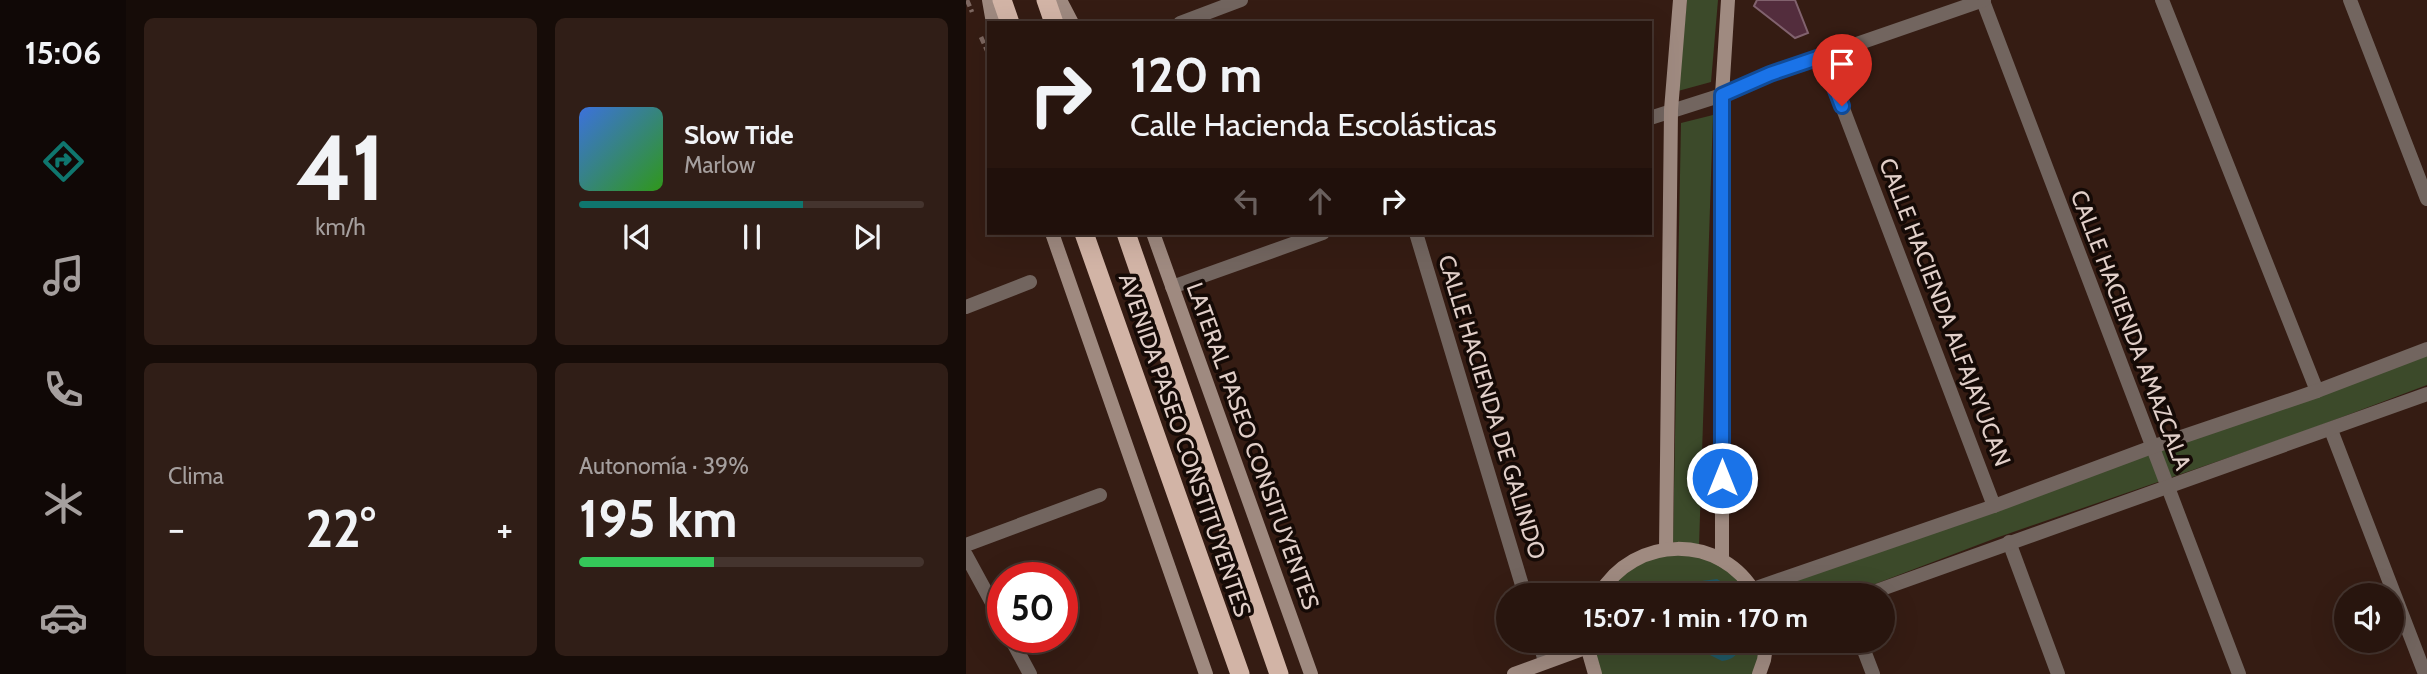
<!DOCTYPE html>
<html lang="es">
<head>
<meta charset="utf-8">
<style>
	body { margin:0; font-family:Cabin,sans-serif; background:#301e17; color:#f1f3f6; height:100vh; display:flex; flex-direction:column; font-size:26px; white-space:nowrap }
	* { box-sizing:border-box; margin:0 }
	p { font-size:23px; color:#a59f9e }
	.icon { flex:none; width:38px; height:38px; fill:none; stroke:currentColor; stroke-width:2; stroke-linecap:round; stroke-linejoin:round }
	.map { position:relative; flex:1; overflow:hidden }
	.details { display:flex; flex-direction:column; gap:18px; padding:18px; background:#160c08; width:840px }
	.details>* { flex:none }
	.top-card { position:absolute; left:21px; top:21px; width:665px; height:214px; border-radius:0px; box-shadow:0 7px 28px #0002,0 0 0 2px #44342e; background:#28150e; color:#f1f3f6; overflow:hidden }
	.buttons { position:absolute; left:1368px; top:583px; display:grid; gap:14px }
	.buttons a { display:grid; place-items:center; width:70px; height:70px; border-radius:50%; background:#28150e; box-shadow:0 7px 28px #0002,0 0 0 2px #44342e; font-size:35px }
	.speed { position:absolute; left:21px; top:562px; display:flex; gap:14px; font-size:35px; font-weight:700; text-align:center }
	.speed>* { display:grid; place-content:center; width:91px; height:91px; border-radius:50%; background:#28150e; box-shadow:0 7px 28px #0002,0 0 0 2px #44342e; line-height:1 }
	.speed .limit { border:10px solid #d22; background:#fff; color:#111 }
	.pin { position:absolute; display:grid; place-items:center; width:60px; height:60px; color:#fff; margin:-72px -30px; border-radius:50% 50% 50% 0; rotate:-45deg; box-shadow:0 0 7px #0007 }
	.pin .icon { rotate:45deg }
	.me { position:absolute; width:77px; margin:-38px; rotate:0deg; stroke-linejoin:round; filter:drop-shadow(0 0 5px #0008) }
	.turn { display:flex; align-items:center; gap:24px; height:147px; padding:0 28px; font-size:32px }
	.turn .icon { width:91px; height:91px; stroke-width:2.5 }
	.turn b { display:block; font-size:49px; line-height:60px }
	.lanes { display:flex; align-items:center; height:66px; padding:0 28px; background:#0003; justify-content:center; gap:35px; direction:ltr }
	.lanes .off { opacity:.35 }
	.big { font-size:52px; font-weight:700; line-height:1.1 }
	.details .tile { flex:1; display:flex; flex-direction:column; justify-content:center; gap:10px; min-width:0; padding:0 24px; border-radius:10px; background:#301e17 }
	.details .dial { align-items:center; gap:0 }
	.dial b { font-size:91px; line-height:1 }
	.song { display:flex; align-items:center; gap:21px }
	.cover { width:84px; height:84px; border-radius:10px; background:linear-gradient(135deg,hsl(220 70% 55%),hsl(110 70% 35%)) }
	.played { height:7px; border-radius:4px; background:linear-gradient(90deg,#0f766e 65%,#44342e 65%) }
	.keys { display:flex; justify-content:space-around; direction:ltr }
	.heat { display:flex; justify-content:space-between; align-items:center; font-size:38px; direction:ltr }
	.charge { height:10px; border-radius:5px; background:linear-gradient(90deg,#34c759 39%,#44342e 0) }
	.details .tiles { flex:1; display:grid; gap:18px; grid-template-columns:repeat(2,1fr) }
	.trip { position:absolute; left:530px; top:583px; width:399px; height:70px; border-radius:35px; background:#28150e; box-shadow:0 7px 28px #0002,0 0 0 2px #44342e; font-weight:700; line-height:70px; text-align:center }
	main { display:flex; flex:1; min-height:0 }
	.dock { display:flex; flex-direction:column; width:126px; justify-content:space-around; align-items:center; background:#100806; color:#a59f9e }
	.dock .icon { width:49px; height:49px }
	.dock .on { color:#0f766e }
	.dock b { font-size:32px; color:#f1f3f6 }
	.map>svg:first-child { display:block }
	.green { fill:#3c4a2a }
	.water { fill:#205763 }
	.building { fill:#532d3d; stroke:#81626e; stroke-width:2 }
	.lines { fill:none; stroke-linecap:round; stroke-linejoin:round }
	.path { stroke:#7d6760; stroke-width:4.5; stroke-dasharray:7 3.5; stroke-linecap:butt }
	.minor { stroke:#72655f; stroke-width:14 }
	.secondary { stroke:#9f8a80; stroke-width:14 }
	.trunk { stroke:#d2b4a6; stroke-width:19 }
	.route-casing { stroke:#114b97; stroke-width:18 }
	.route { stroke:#1a73e8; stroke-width:12 }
	.labels { text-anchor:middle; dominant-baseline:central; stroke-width:7; stroke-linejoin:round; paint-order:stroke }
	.street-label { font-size:23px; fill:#e1cfc9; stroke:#150a06 }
</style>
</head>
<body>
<main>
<nav class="dock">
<b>15:06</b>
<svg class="icon on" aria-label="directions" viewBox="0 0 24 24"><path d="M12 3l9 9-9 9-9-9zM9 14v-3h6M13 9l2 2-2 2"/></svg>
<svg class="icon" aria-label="music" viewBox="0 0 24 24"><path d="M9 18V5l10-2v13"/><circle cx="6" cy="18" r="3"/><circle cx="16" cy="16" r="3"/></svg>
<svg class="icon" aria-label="phone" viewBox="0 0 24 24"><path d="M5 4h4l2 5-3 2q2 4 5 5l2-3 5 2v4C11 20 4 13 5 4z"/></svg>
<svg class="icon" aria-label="climate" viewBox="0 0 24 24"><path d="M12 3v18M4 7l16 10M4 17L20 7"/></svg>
<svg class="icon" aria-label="car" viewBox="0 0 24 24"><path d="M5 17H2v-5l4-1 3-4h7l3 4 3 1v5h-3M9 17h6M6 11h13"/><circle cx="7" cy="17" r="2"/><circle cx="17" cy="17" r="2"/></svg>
</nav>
<section class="details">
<div class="tiles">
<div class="tile dial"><b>41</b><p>km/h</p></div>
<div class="tile">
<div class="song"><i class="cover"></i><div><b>Slow Tide</b><p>Marlow</p></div></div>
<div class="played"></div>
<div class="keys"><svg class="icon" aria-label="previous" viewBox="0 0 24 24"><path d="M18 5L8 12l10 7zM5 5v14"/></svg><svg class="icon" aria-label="pause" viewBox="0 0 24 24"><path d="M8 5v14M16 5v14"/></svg><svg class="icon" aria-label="next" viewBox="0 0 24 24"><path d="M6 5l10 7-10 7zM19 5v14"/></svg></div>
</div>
<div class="tile"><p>Clima</p>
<div class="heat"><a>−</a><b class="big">22°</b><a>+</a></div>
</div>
<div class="tile"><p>Autonomía · 39%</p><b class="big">195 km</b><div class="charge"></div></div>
</div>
</section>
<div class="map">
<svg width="1461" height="674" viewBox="0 0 1461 674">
	<rect width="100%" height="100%" fill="#351c13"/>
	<!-- green -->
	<g class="green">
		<polygon points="721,0 752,0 745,82 712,91"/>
		<polygon points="747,115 733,546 707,542 715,123"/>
		<polygon points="1461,350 1461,385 1331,434 1030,538 880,595 794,594"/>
		<polygon points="736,551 790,595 634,595 681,553"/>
		<polygon points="622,641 800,641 793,674 629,674"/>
	</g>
	<!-- water -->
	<g class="water">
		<polygon points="751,579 764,587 770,595 727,595 736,581"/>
		<path d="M730,641h47c-3,11 -9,19 -21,20l-14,-7z"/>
	</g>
	<!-- building -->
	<polygon class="building" points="791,0 829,0 842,33 829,38 788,6"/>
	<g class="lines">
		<!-- path -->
		<g class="path">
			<polyline points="1,0 6,12"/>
			<polyline points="15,37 23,55"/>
		</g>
		<!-- minor -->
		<g class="minor">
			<polyline points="1196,0 1351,391"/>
			<polyline points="1384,0 1461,199"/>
			<polyline points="1017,1 1273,674"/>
			<polyline points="214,23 275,0"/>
			<polyline points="857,56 1028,506"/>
			<polyline points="684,118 756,95 804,74 1018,0"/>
			<polyline points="450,233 559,595"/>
			<polyline points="206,287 357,233"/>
			<polyline points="0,307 64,282"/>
			<polyline points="1365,430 1459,674"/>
			<polyline points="1043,542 1092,674"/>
			<polyline points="0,545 134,495"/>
			<polyline points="0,555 37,623"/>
			<polyline points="787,589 1028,506 1186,447 1351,391 1461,349"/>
			<polyline points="899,595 1461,394"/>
			<polyline points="44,637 64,674"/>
			<polyline points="573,640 579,662"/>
			<polyline points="894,640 907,674"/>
		</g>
		<!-- secondary -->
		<g class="secondary">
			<polyline points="23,0 27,23"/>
			<polyline points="94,0 106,23"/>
			<polyline points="86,233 240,674"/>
			<polyline points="187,233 345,674"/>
			<polyline points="700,549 705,110 714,0"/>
			<polyline points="756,560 756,95 762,0"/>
			<path d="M633,595c35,-61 123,-62 157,0"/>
			<polyline points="622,640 623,653 629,674"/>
			<polyline points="548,674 622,647"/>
			<polyline points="793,674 798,660 801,640"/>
		</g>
		<!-- trunk -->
		<g class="trunk">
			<polyline points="36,0 44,23"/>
			<polyline points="80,0 88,23"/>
			<polyline points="118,233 274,674"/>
			<polyline points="160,233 313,674"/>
		</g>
	</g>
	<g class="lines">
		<!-- route casing -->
		<g class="route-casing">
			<polyline id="route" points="756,478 756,95 804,74 857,56 876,106"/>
		</g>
		<!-- route -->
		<use href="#route" class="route"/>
	</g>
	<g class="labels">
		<!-- street labels -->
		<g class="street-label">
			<text transform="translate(979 312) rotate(69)">CALLE HACIENDA ALFAJAYUCAN</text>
			<text transform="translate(1165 330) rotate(69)">CALLE HACIENDA AMAZCALA</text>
			<text transform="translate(526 407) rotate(73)">CALLE HACIENDA DE GALINDO</text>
			<text transform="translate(219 445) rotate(71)">AVENIDA PASEO CONSTITUYENTES</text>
			<text transform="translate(287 446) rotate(70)">LATERAL PASEO CONSITUYENTES</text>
		</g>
	</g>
</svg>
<div class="buttons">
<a><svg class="icon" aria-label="sound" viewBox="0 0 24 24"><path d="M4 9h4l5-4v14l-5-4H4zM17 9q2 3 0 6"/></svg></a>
</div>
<div class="speed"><div class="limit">50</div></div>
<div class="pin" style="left:876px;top:106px;background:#d93025"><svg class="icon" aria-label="arrive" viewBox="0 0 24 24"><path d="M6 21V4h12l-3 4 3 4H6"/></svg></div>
<svg class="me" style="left:756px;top:478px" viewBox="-20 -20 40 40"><circle r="17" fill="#1a73e8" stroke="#fff" stroke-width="3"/><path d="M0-11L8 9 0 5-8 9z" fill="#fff"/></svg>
<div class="trip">15:07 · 1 min · 170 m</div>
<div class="top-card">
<div class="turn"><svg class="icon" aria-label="right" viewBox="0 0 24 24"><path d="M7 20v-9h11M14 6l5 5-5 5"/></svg><div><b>120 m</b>Calle Hacienda Escolásticas</div></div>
<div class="lanes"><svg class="icon off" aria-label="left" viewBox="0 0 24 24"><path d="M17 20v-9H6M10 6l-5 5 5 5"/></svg><svg class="icon off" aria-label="ahead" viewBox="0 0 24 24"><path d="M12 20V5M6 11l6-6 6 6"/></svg><svg class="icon" aria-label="right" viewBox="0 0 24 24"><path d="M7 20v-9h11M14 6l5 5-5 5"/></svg></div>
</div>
</div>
</main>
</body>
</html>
